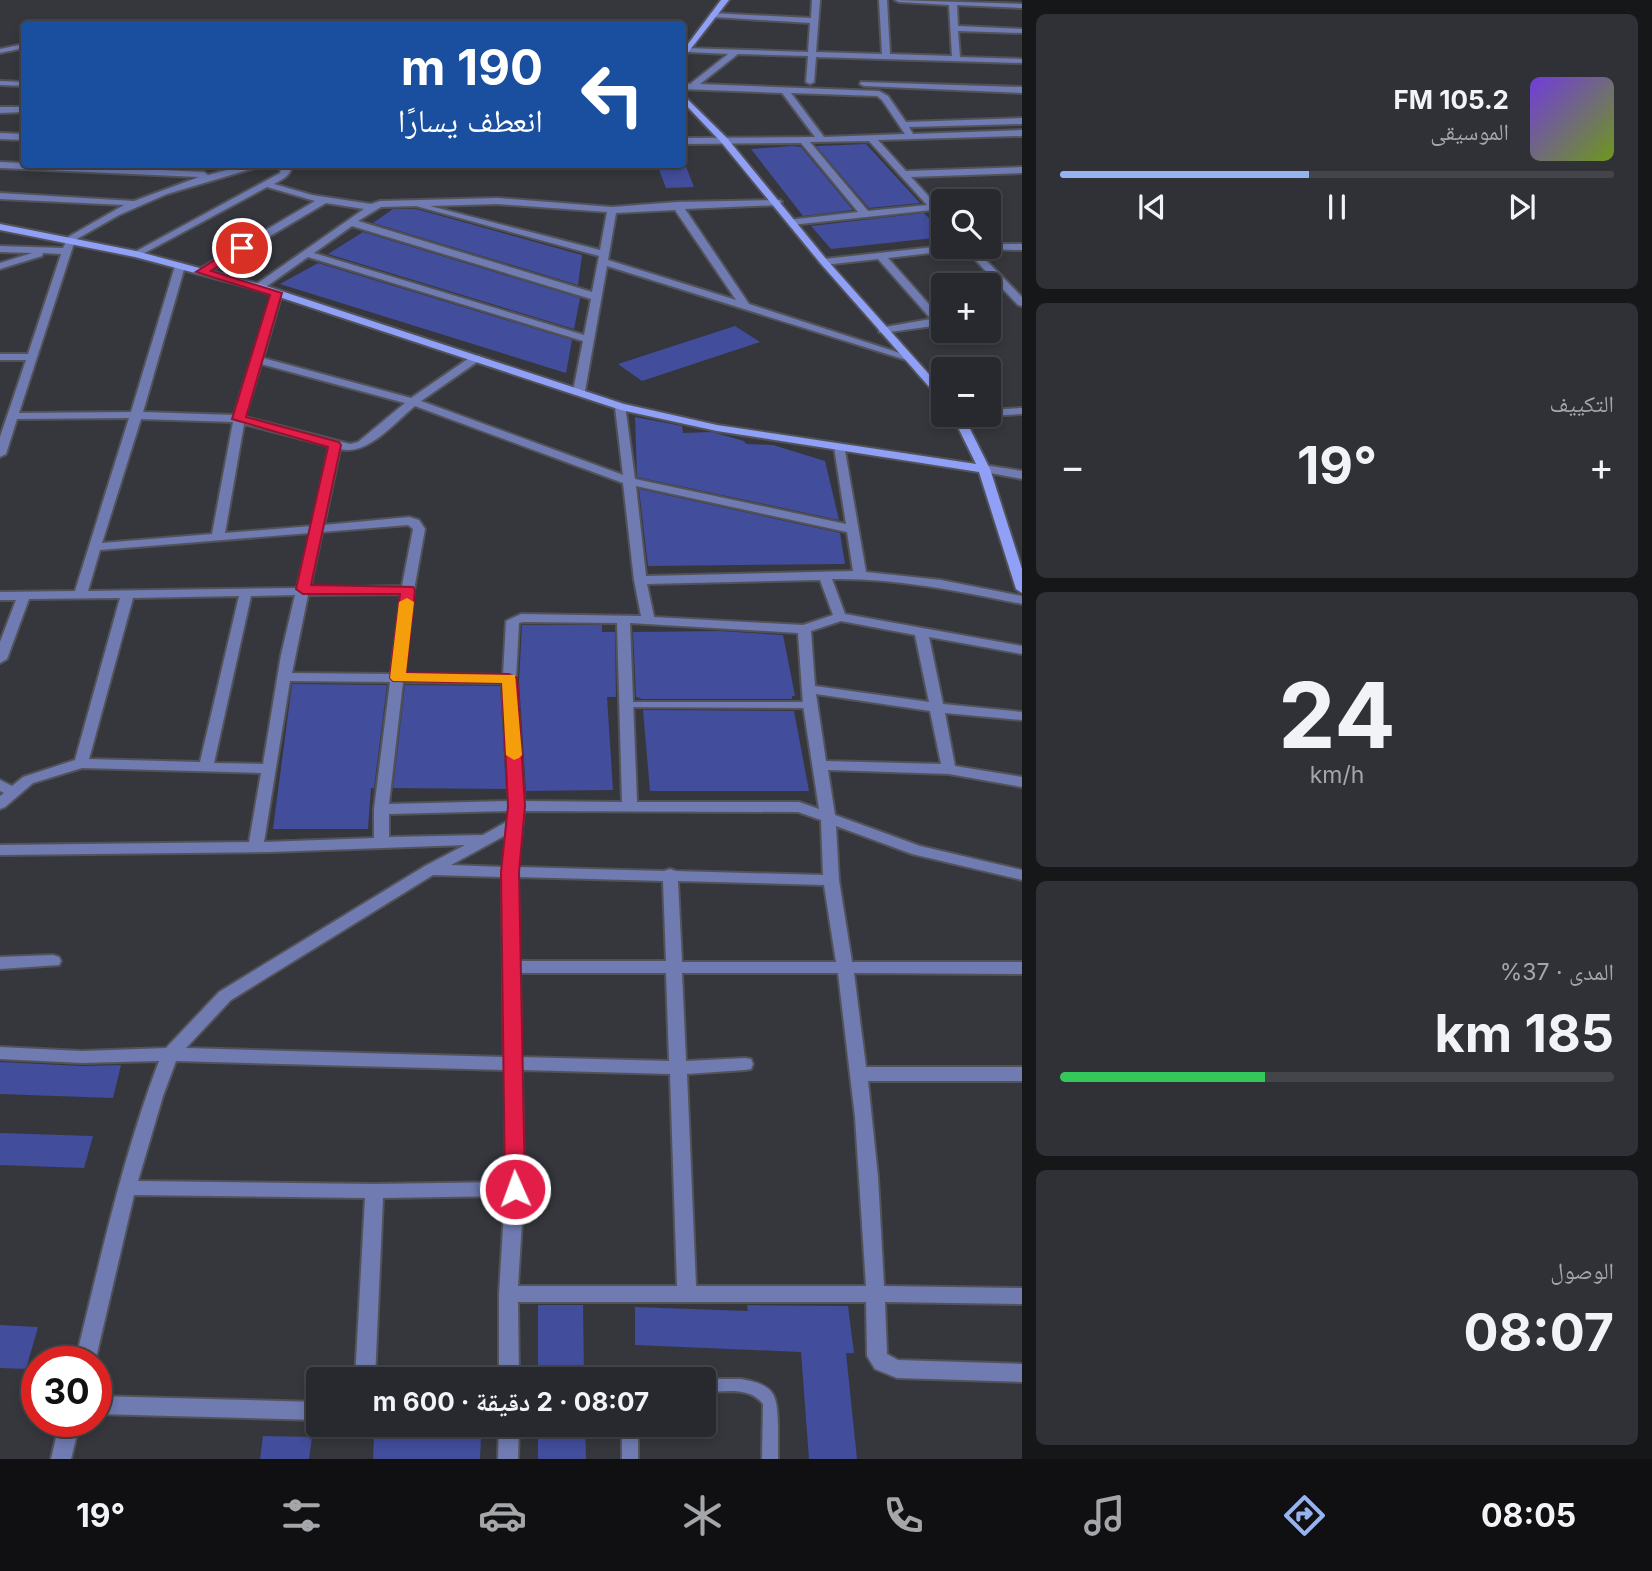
<!DOCTYPE html>
<html lang="ar">
<head>
<meta charset="utf-8">
<style>
	body { margin:0; font-family:Inter,"Noto Naskh Arabic",sans-serif; background:#303136; color:#f1f3f6; direction:rtl; height:100vh; display:flex; flex-direction:column; font-size:26px; white-space:nowrap }
	* { box-sizing:border-box; margin:0 }
	p { font-size:23px; color:#a5a6aa }
	.icon { flex:none; width:38px; height:38px; fill:none; stroke:currentColor; stroke-width:2; stroke-linecap:round; stroke-linejoin:round }
	.map { position:relative; flex:1; overflow:hidden; direction:ltr }
	.drawer { display:flex; flex-direction:column; gap:14px; padding:14px; background:#161719; width:630px }
	.drawer>* { flex:none }
	.guide { position:absolute; left:21px; top:21px; width:665px; height:147px; border-radius:7px; box-shadow:0 4px 10px #0003,0 0 0 2px #44454a; direction:rtl; background:#1a4fa0; color:#fff; overflow:hidden }
	.controls { position:absolute; left:931px; top:189px; display:grid; gap:14px }
	.controls a { display:grid; place-items:center; width:70px; height:70px; border-radius:7px; background:#28292e; box-shadow:0 4px 10px #0003,0 0 0 2px #44454a; font-size:35px }
	.speed { position:absolute; left:21px; top:1346px; display:flex; gap:14px; font-size:35px; font-weight:700; text-align:center }
	.speed>* { display:grid; place-content:center; width:91px; height:91px; border-radius:50%; background:#28292e; box-shadow:0 4px 10px #0003,0 0 0 2px #44454a; line-height:1 }
	.speed .limit { border:10px solid #d22; background:#fff; color:#111 }
	.pin { position:absolute; display:grid; place-items:center; width:60px; height:60px; color:#fff; margin:-30px; border:4px solid #fff; border-radius:50%; box-shadow:0 2px 7px #0007 }
	.me { position:absolute; width:77px; margin:-38px; rotate:358deg; stroke-linejoin:round; filter:drop-shadow(0 0 5px #0008) }
	.turn { display:flex; align-items:center; gap:24px; height:147px; padding:0 28px; font-size:32px }
	.turn .icon { width:91px; height:91px; stroke-width:2.5 }
	.turn b { display:block; font-size:49px; line-height:60px }
	.big { font-size:52px; font-weight:700; line-height:1.1 }
	.drawer .card { flex:1; display:flex; flex-direction:column; justify-content:center; gap:10px; min-width:0; padding:0 24px; border-radius:10px; background:#303136 }
	.drawer .dial { align-items:center; gap:0 }
	.dial b { font-size:91px; line-height:1 }
	.song { display:flex; align-items:center; gap:21px }
	.cover { width:84px; height:84px; border-radius:10px; background:linear-gradient(135deg,hsl(260 70% 55%),hsl(80 70% 35%)) }
	.played { height:7px; border-radius:4px; background:linear-gradient(90deg,#95b2f1 45%,#44454a 45%) }
	.keys { display:flex; justify-content:space-around; direction:ltr }
	.heat { display:flex; justify-content:space-between; align-items:center; font-size:38px; direction:ltr }
	.charge { height:10px; border-radius:5px; background:linear-gradient(90deg,#34c759 37%,#44454a 0) }
	.trip { position:absolute; left:306px; top:1367px; width:410px; height:70px; border-radius:7px; background:#28292e; box-shadow:0 4px 10px #0003,0 0 0 2px #44454a; font-weight:700; line-height:70px; text-align:center; direction:rtl }
	.menu { display:flex; height:112px; justify-content:space-around; align-items:center; background:#101012; color:#a5a6aa }
	.menu .icon { width:49px; height:49px }
	.menu .active { color:#95b2f1 }
	.menu b { font-size:32px; color:#f1f3f6 }
	main { display:flex; flex:1; min-height:0 }
	.map>svg:first-child { display:block }
	.building { fill:#424d9b }
	.lines { fill:none; stroke-linecap:round; stroke-linejoin:round }
	.lane-casing { stroke:#525359; stroke-width:4 }
	.street-casing { stroke:#525359; stroke-width:4 }
	.secondary-casing { stroke:#525359; stroke-width:4 }
	.lane { fill:#6f7bb1; fill-rule:evenodd }
	.street { fill:#6f7bb1; fill-rule:evenodd }
	.secondary { fill:#8fa0f6; fill-rule:evenodd }
	.route { fill:#e11d48; stroke:#92132f; stroke-width:2 }
	.slow { fill:#f59e0b }
</style>
</head>
<body>
<main>
<section class="drawer">
<div class="card">
<div class="song"><i class="cover"></i><div><b>105.2 FM</b><p>الموسيقى</p></div></div>
<div class="played"></div>
<div class="keys"><svg class="icon" aria-label="previous" viewBox="0 0 24 24"><path d="M18 5L8 12l10 7zM5 5v14"/></svg><svg class="icon" aria-label="pause" viewBox="0 0 24 24"><path d="M8 5v14M16 5v14"/></svg><svg class="icon" aria-label="next" viewBox="0 0 24 24"><path d="M6 5l10 7-10 7zM19 5v14"/></svg></div>
</div>
<div class="card"><p>التكييف</p>
<div class="heat"><a>−</a><b class="big">19°</b><a>+</a></div>
</div>
<div class="card dial"><b>24</b><p>km/h</p></div>
<div class="card"><p>المدى · 37%</p><b class="big">185 km</b><div class="charge"></div></div>
<div class="card"><p>الوصول</p><b class="big">08:07</b></div>
</section>
<div class="map">
<svg width="1022" height="1459" viewBox="0 0 1022 1459">
	<rect width="100%" height="100%" fill="#36373d"/>
	<!-- building -->
	<g class="building">
		<polygon points="866,144 920,203 869,208 816,146"/>
		<polygon points="792,146 801,147 853,210 803,216 751,149"/>
		<polygon points="657,164 685,164 694,187 666,188"/>
		<polygon points="393,209 416,209 582,255 578,285 373,223"/>
		<polygon points="924,213 943,233 943,237 831,249 811,226"/>
		<polygon points="363,232 580,298 574,329 328,254"/>
		<polygon points="318,263 572,340 566,373 280,284"/>
		<polygon points="735,326 760,342 642,381 618,364"/>
		<polygon points="635,417 682,426 683,433 712,432 744,441 746,444 773,445 825,461 839,520 637,477"/>
		<polygon points="639,489 840,533 845,564 648,566"/>
		<polygon points="522,625 602,625 602,632 615,632 616,697 607,697 613,790 526,791 519,682"/>
		<polygon points="720,631 783,635 795,696 792,696 792,699 642,699 636,697 633,632"/>
		<polygon points="292,684 387,685 374,788 371,788 368,829 273,829"/>
		<polygon points="405,685 500,686 506,789 393,788"/>
		<polygon points="643,710 794,711 809,791 650,791"/>
		<polygon points="0,1062 82,1066 121,1065 113,1098 0,1094"/>
		<polygon points="0,1133 93,1136 84,1168 0,1165"/>
		<polygon points="538,1305 583,1305 584,1379 538,1379"/>
		<polygon points="747,1305 848,1306 854,1353 846,1353 857,1459 809,1459 801,1352 635,1345 635,1307 748,1311"/>
		<polygon points="0,1325 38,1327 26,1369 0,1368"/>
		<polygon points="538,1424 585,1424 586,1459 538,1459"/>
		<polygon points="263,1436 312,1437 309,1459 260,1459"/>
		<polygon points="374,1437 481,1437 480,1459 373,1459"/>
	</g>
	<g class="lines">
		<!-- lane casing -->
		<g class="lane-casing">
			<g id="lane">
				<polygon points="625,702 810,702 815,705 810,708 621,707 620,705"/>
				<path d="M741,1379c34,6 36,15 37,46 0,11 0,23 0,34h-16l1,-55c-13,-18 -40,-12 -59,-12v-13z"/>
				<rect x="622" y="1424" width="16" height="35"/>
			</g>
		</g>
		<!-- street casing -->
		<g class="street-casing">
			<g id="street">
				<path d="M812,0h8l-4,52 66,2 -3,-54h8l3,54 62,2 -3,-51 -50,-3 -4,-2 127,4v4l-65,-3 1,21 64,3v4l-64,-2 2,26 62,2v4l-206,-6 -2,25 -4,2 -4,-2 2,-26 -70,-2 -38,30 179,7 9,5 18,26 116,-4v6l-113,3 4,7 109,-4v6l-144,4 28,31 116,-4v6l-111,4 32,35v8l-11,-10 -141,15 -3,-1v-4l70,-8 -57,-69 -119,1v-6l133,-1 -33,-44 -100,-4v-5h8l38,-30 -40,-2 -4,-2 1,-2 123,4 2,-29 -96,-6 -4,-2 1,-2 100,5zM791,93l86,3 5,4 23,34 -81,3zM869,141l58,64 -59,6 -58,-69z"/>
				<polygon points="24,44 24,48 0,53 0,49"/>
				<polygon points="0,81 24,82 24,86 0,85"/>
				<polygon points="861,82 1022,87 1022,93 864,86 860,84"/>
				<polygon points="0,107 24,107 24,112 0,113"/>
				<polygon points="0,133 24,134 24,140 0,139"/>
				<path d="M0,162l204,10 4,3 41,-11h19l-101,30 -48,21 -44,25 -56,173 112,-1 44,-146 5,-3 5,3 -42,146 91,3 38,-122 5,-3 5,3 -19,65 148,40 61,-42h8v4l-59,41 202,74 -8,-68 2,-2h8l10,74 211,45 -12,-77 6,-3 4,1 22,127 75,8 81,16v8c-63,-13 -126,-26 -190,-25l13,35 177,32v8l-93,-17 14,67 79,8v8l-77,-7 10,53 67,11v10l-73,-13 -121,-4 7,45 85,31 102,24v10l-110,-26 -76,-28 3,54 13,82h170v12l-168,-1 12,94h156v14h-154l10,96 6,109 138,2v16l-137,-2 2,52 11,6 124,4v18l-125,-4 -22,-9 -8,-13 -1,-54h-348l1,77h-20v-85l6,-98 -122,2 -8,181h-20l10,-181 -231,-3 -39,167h-20c25,-101 47,-204 84,-301l-77,2 -82,-4v-12l82,4 84,-3 53,-56 206,-126 40,-21 -194,7 -271,3v-10l249,-3 12,-69 -179,-5 -49,15 -28,24 -5,2v-13l4,-3 -4,-2v-11l12,6 11,-9 52,-17 45,-162 -91,1 -22,60 -7,4v-21l16,-42h-16v-8l75,-1 54,-173 -112,1 -11,35 -6,3v-20l26,-77h-26v-6h28l33,-100 -18,-1 -1,3 -42,13v-6l32,-10 -32,-1v-6l63,2 5,-11 56,-32 -124,-6v-6l134,8 65,-24 -199,-9zM261,364l144,39 -47,39 -8,2 -105,-27zM415,406l208,77 11,97 7,36 -120,-2 -15,7 -3,54 -99,-1 10,-84 11,-61 -6,-9 -10,-3 -85,8 16,-76c28,7 54,-26 75,-43zM141,419l92,3 -21,112 -110,9zM244,424l85,22 -17,80 -87,7zM636,486l211,46 6,39 -207,5zM408,525l5,4 -11,57 -92,2 12,-56zM310,533l-13,55 -209,3 12,-41zM820,580l13,35 -30,10 -149,-8 -7,-33zM401,594l-10,80 -99,-1 16,-78zM295,595l-14,60 -18,109 -49,-1 37,-167zM239,596l-39,166 -111,-3 44,-161zM841,621l74,14 14,67 -114,-16 -4,-55zM523,622l94,1 5,179 -98,-1 -8,-122 3,-56zM630,623l168,10 5,72 16,104 -20,-7h-162zM290,681l100,1 -16,127v29l-110,4zM403,682l99,1 7,118 -120,3zM816,694l114,17 11,53 -115,-3zM509,811l-1,10 -25,14 -94,2v-23zM524,811l274,1 23,8 2,55 -147,-4 -6,-2 -6,2 -146,-4zM506,835l-3,32 -52,-2zM433,875l69,2 2,180 -318,-9 45,-48zM518,877l145,4 3,80h-147zM678,881l146,4 12,77h-154zM520,973h146l3,88 -148,-4zM682,973h156l17,144 11,169h-170l-9,-212 58,-4 6,-1 2,-5 -2,-5 -6,-1 -59,3zM176,1061l329,9 1,112 -132,2 -236,-3 25,-85zM522,1070l148,4 7,212h-159l6,-97z"/>
				<path d="M282,164h10c0,11 -9,15 -18,20l38,11 59,9 9,-3 117,-3 115,9 65,-5 103,-2 2,2 -5,3 -92,4 64,95 163,53 -5,3 -4,-1 -296,-93 -22,125 -2,2h-8l-2,-2 10,-50 -275,-84 -45,32h-8v-4l109,-76 -38,-6 -120,71h-8v-4l117,-69 -48,-14 -128,69 -8,-2 149,-81zM497,204l110,8 -7,38 -170,-44zM416,206l183,50 -7,36 -234,-71 23,-14zM675,210l61,90 -128,-40 8,-47zM352,226l239,73 -7,36 -270,-82z"/>
				<polygon points="989,244 1022,244 1022,250 986,249 984,247 989,247"/>
				<polygon points="943,246 973,247 1022,297 1022,306 1018,305 965,249 888,258 942,319 933,326 883,333 879,332 879,328 931,319 878,259 824,265 819,262 824,259"/>
				<polygon points="1022,408 1022,414 989,416 985,415 989,415 989,410"/>
				<polygon points="984,465 1022,471 1022,479 980,471 978,469"/>
				<polygon points="53,955 59,957 61,961 59,965 0,969 0,957"/>
				<polygon points="96,1396 318,1402 318,1420 96,1414"/>
				<polygon points="60,1421 80,1421 71,1459 51,1459"/>
				<polygon points="499,1424 519,1424 518,1459 498,1459"/>
			</g>
		</g>
		<!-- secondary casing -->
		<g class="secondary-casing">
			<g id="secondary">
				<polygon points="721,0 729,0 682,60 682,52"/>
				<polygon points="682,94 727,138 827,260 943,390 943,399 939,398 821,264 721,142 682,101"/>
				<polygon points="0,224 136,251 263,285 624,404 717,425 976,464 952,415 963,415 990,469 1022,569 1022,593 1016,589 979,472 717,431 621,410 255,289 135,257 0,230"/>
			</g>
		</g>
		<!-- lane -->
		<use href="#lane" class="lane"/>
		<!-- street -->
		<use href="#street" class="street"/>
		<!-- secondary -->
		<use href="#secondary" class="secondary"/>
	</g>
	<!-- route -->
	<polygon class="route" points="238,245 248,248 211,271 282,293 246,417 339,442 341,445 311,585 413,587 415,590 406,673 509,674 517,678 525,806 519,872 525,1189 522,1194 515,1197 508,1194 505,1189 501,872 508,806 502,683 393,681 390,678 400,594 303,594 296,589 328,447 232,419 270,295 196,272"/>
	<!-- slow -->
	<polygon class="slow" points="407,598 414,602 406,673 515,675 522,755 519,758 514,760 506,755 502,683 393,681 390,678 399,602"/>
</svg>
<div class="controls">
<a><svg class="icon" aria-label="search" viewBox="0 0 24 24"><circle cx="10" cy="10" r="6"/><path d="M15 15l6 6"/></svg></a>
<a>+</a>
<a>−</a>
</div>
<div class="speed"><div class="limit">30</div></div>
<div class="pin" style="left:242px;top:248px;background:#d93025"><svg class="icon" aria-label="arrive" viewBox="0 0 24 24"><path d="M6 21V4h12l-3 4 3 4H6"/></svg></div>
<svg class="me" style="left:515px;top:1189px" viewBox="-20 -20 40 40"><circle r="17" fill="#e11d48" stroke="#fff" stroke-width="3"/><path d="M0-11L8 9 0 5-8 9z" fill="#fff"/></svg>
<div class="trip">08:07 · 2 دقيقة · 600 m</div>
<div class="guide">
<div class="turn"><svg class="icon" aria-label="left" viewBox="0 0 24 24"><path d="M17 20v-9H6M10 6l-5 5 5 5"/></svg><div><b>190 m</b>انعطف يسارًا</div></div>
</div>
</div>
</main>
<nav class="menu">
<b>08:05</b>
<svg class="icon active" aria-label="directions" viewBox="0 0 24 24"><path d="M12 3l9 9-9 9-9-9zM9 14v-3h6M13 9l2 2-2 2"/></svg>
<svg class="icon" aria-label="music" viewBox="0 0 24 24"><path d="M9 18V5l10-2v13"/><circle cx="6" cy="18" r="3"/><circle cx="16" cy="16" r="3"/></svg>
<svg class="icon" aria-label="phone" viewBox="0 0 24 24"><path d="M5 4h4l2 5-3 2q2 4 5 5l2-3 5 2v4C11 20 4 13 5 4z"/></svg>
<svg class="icon" aria-label="climate" viewBox="0 0 24 24"><path d="M12 3v18M4 7l16 10M4 17L20 7"/></svg>
<svg class="icon" aria-label="car" viewBox="0 0 24 24"><path d="M5 17H2v-5l4-1 3-4h7l3 4 3 1v5h-3M9 17h6M6 11h13"/><circle cx="7" cy="17" r="2"/><circle cx="17" cy="17" r="2"/></svg>
<svg class="icon" aria-label="filters" viewBox="0 0 24 24"><path d="M4 7h16M4 17h16"/><circle cx="9" cy="7" r="2"/><circle cx="15" cy="17" r="2"/></svg>
<b>19°</b>
</nav>
</body>
</html>
